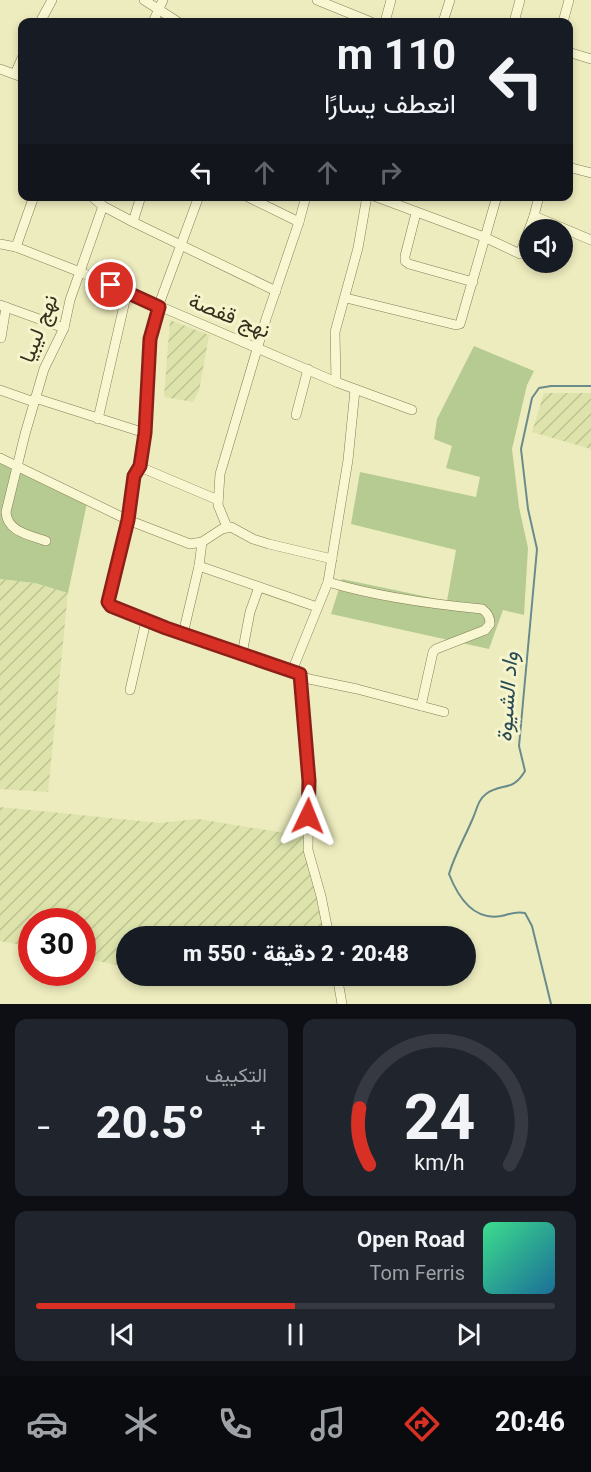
<!DOCTYPE html>
<html lang="ar">
<head>
<meta charset="utf-8">
<style>
	body { margin:0; font-family:Georgia,Vazirmatn,serif; background:#20242c; color:#f1f3f6; direction:rtl; height:100vh; display:flex; flex-direction:column; font-size:22px; white-space:nowrap }
	* { box-sizing:border-box; margin:0 }
	p { font-size:20px; color:#9ea1a6 }
	.icon { flex:none; width:33px; height:33px; fill:none; stroke:currentColor; stroke-width:2; stroke-linecap:round; stroke-linejoin:round }
	.map { position:relative; height:1004px; overflow:hidden; direction:ltr }
	.sheet { display:flex; flex-direction:column; gap:15px; padding:15px; background:#0d0f14; flex:1 }
	.sheet>* { flex:none }
	.guide { position:absolute; left:18px; top:18px; width:555px; height:183px; border-radius:12px; box-shadow:0 3px 9px #0003; direction:rtl; background:#171b24; color:#f1f3f6; overflow:hidden }
	.controls { position:absolute; left:519px; top:219px; display:grid; gap:12px }
	.controls a { display:grid; place-items:center; width:54px; height:54px; border-radius:50%; background:#171b24; box-shadow:0 3px 9px #0003; font-size:30px }
	.speed { position:absolute; left:18px; top:908px; display:flex; gap:12px; font-size:30px; font-weight:700; text-align:center }
	.speed>* { display:grid; place-content:center; width:78px; height:78px; border-radius:50%; background:#171b24; box-shadow:0 3px 9px #0003; line-height:1 }
	.speed .limit { border:9px solid #d22; background:#fff; color:#111 }
	.pin { position:absolute; display:grid; place-items:center; width:51px; height:51px; color:#fff; margin:-26px; border:3px solid #fff; border-radius:50%; box-shadow:0 2px 6px #0007 }
	.me { position:absolute; width:66px; margin:-33px; rotate:2deg; stroke-linejoin:round; filter:drop-shadow(0 0 4px #0008) }
	.turn { display:flex; align-items:center; gap:21px; height:126px; padding:0 18px; font-size:27px }
	.turn .icon { width:78px; height:78px; stroke-width:2.5 }
	.turn b { display:block; font-size:42px; line-height:51px }
	.lanes { display:flex; align-items:center; height:57px; padding:0 18px; background:#0003; justify-content:center; gap:30px; direction:ltr }
	.lanes .off { opacity:.35 }
	.big { font-size:45px; font-weight:800; line-height:1.1 }
	.sheet .widget { flex:1; display:flex; flex-direction:column; justify-content:center; gap:9px; min-width:0; padding:0 21px; border-radius:12px; background:#20242c }
	.sheet .dial { align-items:center; gap:0 }
	.dial svg { height:156px; overflow:visible; fill:none; stroke:#363941; stroke-width:7; stroke-linecap:round; text-anchor:middle }
	.dial text { fill:#f1f3f6; stroke:none }
	.song { display:flex; align-items:center; gap:18px }
	.cover { width:72px; height:72px; border-radius:9px; background:linear-gradient(135deg,hsl(150 70% 55%),hsl(200 70% 35%)) }
	.played { height:6px; border-radius:3px; background:linear-gradient(90deg,#d93025 50%,#363941 50%) }
	.keys { display:flex; justify-content:space-around; direction:ltr }
	.heat { display:flex; justify-content:space-between; align-items:center; font-size:33px; direction:ltr }
	.sheet .tiles { flex:1; display:grid; gap:15px; grid-template-columns:1fr 1fr }
	.widget:last-child { grid-column:span 2 }
	.trip { position:absolute; left:116px; top:926px; width:360px; height:60px; border-radius:30px; background:#171b24; box-shadow:0 3px 9px #0003; font-weight:800; line-height:60px; text-align:center; direction:rtl }
	.tabs { display:flex; height:96px; justify-content:space-around; align-items:center; background:#090b0e; color:#9ea1a6 }
	.tabs .icon { width:42px; height:42px }
	.tabs .selected { color:#d93025 }
	.tabs b { font-size:27px; color:#f1f3f6 }
	.map>svg:first-child { display:block }
	.farmland { fill:url(#farmland-furrows) }
	.grass { fill:#b5cb92 }
	.lines { fill:none; stroke-linecap:round; stroke-linejoin:round }
	.stream { stroke:#698b8c; stroke-width:2 }
	.minor-casing { stroke:#857c57; stroke-width:10 }
	.minor { stroke:#f8f7d1; stroke-width:9 }
	.route-casing { stroke:#8d1f18; stroke-width:15 }
	.route { stroke:#d93025; stroke-width:10 }
	.labels { text-anchor:middle; dominant-baseline:central; stroke-width:6; stroke-linejoin:round; paint-order:stroke }
	.street-label { font-size:21px; fill:#342e1c; stroke:#f5f4cd }
	.water-label { font-size:22px; font-style:italic; fill:#2b4c54; stroke:#f5f4cd }
</style>
</head>
<body>
<div class="map">
<svg width="591" height="1004" viewBox="0 0 591 1004">
	<defs>
		<pattern id="farmland-furrows" width="10" height="10" patternUnits="userSpaceOnUse" patternTransform="scale(1.5)"><rect width="10" height="10" fill="#dde3ab"/><path d="M-1 1l2-2M0 10L10 0M9 11l2-2" fill="none" stroke="#bec393"/></pattern>
	</defs>
	<rect width="100%" height="100%" fill="#edecbe"/>
	<!-- farmland -->
	<g class="farmland">
		<polygon points="170,320 209,335 199,391 193,402 164,397"/>
		<polygon points="544,393 591,393 591,449 532,432"/>
		<polygon points="0,579 35,583 68,593 48,792 0,789"/>
		<polygon points="0,807 160,823 198,819 303,836 328,936 177,936 139,929 137,935 142,936 126,936 126,967 83,958 82,921 32,921 31,947 0,941"/>
	</g>
	<!-- grass -->
	<g class="grass">
		<polygon points="474,346 534,371 527,385 512,449 519,507 528,548 524,615 503,610 489,649 331,614 342,579 447,601 456,550 351,524 360,472 476,497 480,477 446,468 452,446 434,439 437,419"/>
		<polygon points="0,461 87,503 68,593 35,583 0,579"/>
	</g>
	<g class="lines">
		<!-- stream -->
		<path class="stream" d="M551,1004l-19,-78 -7,-13c-10,-2 -15,1 -24,3 -28,5 -43,-19 -52,-42 6,-20 16,-37 24,-56 4,-9 5,-18 13,-24 16,-12 26,-1 39,-23l-6,-25 18,-197 -9,-40 -7,-60 11,-51 7,-10 12,-2h40"/>
		<!-- minor casing -->
		<g class="minor-casing">
			<g id="minor">
				<polyline points="144,0 178,22"/>
				<polyline points="317,0 371,22"/>
				<polyline points="40,22 52,0"/>
				<polyline points="153,22 163,0"/>
				<polyline points="385,22 391,0"/>
				<polyline points="443,22 450,0"/>
				<polyline points="514,22 520,0"/>
				<polyline points="563,22 569,0"/>
				<polyline points="568,52 591,59"/>
				<polyline points="0,69 22,77"/>
				<polyline points="15,74 22,58"/>
				<polyline points="568,167 591,173"/>
				<polyline points="91,196 103,206 133,222 276,291"/>
				<polyline points="199,196 158,307 150,336 145,433 140,467 134,476 128,520 108,602 111,606 166,628 292,671 309,679 357,689 444,712"/>
				<polyline points="246,196 299,222"/>
				<polyline points="374,196 484,237 520,254 534,216"/>
				<polyline points="539,196 534,216 591,240"/>
				<polyline points="416,213 405,256 405,261 409,264 473,282"/>
				<polyline points="133,222 141,196"/>
				<polyline points="0,244 16,247 80,272 336,382 412,410"/>
				<polyline points="16,247 34,196"/>
				<polyline points="346,298 456,325 460,324 497,196"/>
				<polyline points="0,305 64,328"/>
				<polyline points="1,338 6,307"/>
				<polyline points="336,382 335,332 358,248 367,196"/>
				<polyline points="0,390 34,402"/>
				<polyline points="35,398 145,433"/>
				<polyline points="296,415 308,369"/>
				<polyline points="98,419 127,292"/>
				<polyline points="0,458 128,520 190,544 202,542 222,529 231,527 253,539 269,544 332,559"/>
				<polyline points="140,467 218,500"/>
				<polyline points="227,527 218,505 220,474 266,319 299,222 306,196"/>
				<path d="M46,541c-16,-6 -39,-9 -40,-29l19,-78 19,-65 20,-41 6,-28 33,-94"/>
				<polyline points="199,566 317,607"/>
				<path d="M328,582c50,15 102,22 154,27 6,4 8,8 8,15l-5,6 -49,19 -3,3 -12,54"/>
				<polyline points="183,634 199,566 202,542"/>
				<polyline points="242,654 250,612 259,587"/>
				<polyline points="292,671 328,582 348,460 355,390"/>
				<polyline points="300,674 309,781 308,850 321,896 329,936"/>
				<polyline points="130,690 146,621"/>
				<polyline points="337,975 342,1004"/>
			</g>
		</g>
		<!-- minor -->
		<use href="#minor" class="minor"/>
	</g>
	<g class="lines">
		<!-- route casing -->
		<g class="route-casing">
			<polyline id="route" points="111,285 159,307 150,339 145,433 140,466 134,476 128,520 108,602 111,606 166,628 300,674 309,781 308,816"/>
		</g>
		<!-- route -->
		<use href="#route" class="route"/>
	</g>
	<g class="labels">
		<!-- street labels -->
		<g class="street-label">
			<text transform="translate(229 317) rotate(22)">نهج قفصة</text>
			<text transform="translate(40 329) rotate(-69)">نهج ليبيا</text>
		</g>
		<!-- water labels -->
		<g class="water-label">
			<text transform="translate(509 697) rotate(-86)">واد الشيوة</text>
		</g>
	</g>
</svg>
<div class="controls">
<a><svg class="icon" aria-label="sound" viewBox="0 0 24 24"><path d="M4 9h4l5-4v14l-5-4H4zM17 9q2 3 0 6"/></svg></a>
</div>
<div class="speed"><div class="limit">30</div></div>
<div class="pin" style="left:111px;top:285px;background:#d93025"><svg class="icon" aria-label="arrive" viewBox="0 0 24 24"><path d="M6 21V4h12l-3 4 3 4H6"/></svg></div>
<svg class="me" style="left:308px;top:816px" viewBox="-20 -20 40 40"><path d="M0-17L14 15 0 8-14 15z" fill="#d93025" stroke="#fff" stroke-width="4"/></svg>
<div class="trip">20:48 · 2 دقيقة · 550 m</div>
<div class="guide">
<div class="turn"><svg class="icon" aria-label="left" viewBox="0 0 24 24"><path d="M17 20v-9H6M10 6l-5 5 5 5"/></svg><div><b>110 m</b>انعطف يسارًا</div></div>
<div class="lanes"><svg class="icon" aria-label="left" viewBox="0 0 24 24"><path d="M17 20v-9H6M10 6l-5 5 5 5"/></svg><svg class="icon off" aria-label="ahead" viewBox="0 0 24 24"><path d="M12 20V5M6 11l6-6 6 6"/></svg><svg class="icon off" aria-label="ahead" viewBox="0 0 24 24"><path d="M12 20V5M6 11l6-6 6 6"/></svg><svg class="icon off" aria-label="right" viewBox="0 0 24 24"><path d="M7 20v-9h11M14 6l5 5-5 5"/></svg></div>
</div>
</div>
<section class="sheet">
<div class="tiles">
<div class="widget dial"><svg viewBox="0 0 100 80">
<path d="M14 69A42 42 0 1 1 86 69"/>
<path d="M14 69A42 42 0 0 1 9 40" stroke="#d93025"/>
<text x="50" y="56" font-size="32" font-weight="700">24</text>
<text x="50" y="72" font-size="11">km/h</text>
</svg></div>
<div class="widget"><p>التكييف</p>
<div class="heat"><a>−</a><b class="big">20.5°</b><a>+</a></div>
</div>
<div class="widget">
<div class="song"><i class="cover"></i><div><b>Open Road</b><p>Tom Ferris</p></div></div>
<div class="played"></div>
<div class="keys"><svg class="icon" aria-label="previous" viewBox="0 0 24 24"><path d="M18 5L8 12l10 7zM5 5v14"/></svg><svg class="icon" aria-label="pause" viewBox="0 0 24 24"><path d="M8 5v14M16 5v14"/></svg><svg class="icon" aria-label="next" viewBox="0 0 24 24"><path d="M6 5l10 7-10 7zM19 5v14"/></svg></div>
</div>
</div>
</section>
<nav class="tabs">
<b>20:46</b>
<svg class="icon selected" aria-label="directions" viewBox="0 0 24 24"><path d="M12 3l9 9-9 9-9-9zM9 14v-3h6M13 9l2 2-2 2"/></svg>
<svg class="icon" aria-label="music" viewBox="0 0 24 24"><path d="M9 18V5l10-2v13"/><circle cx="6" cy="18" r="3"/><circle cx="16" cy="16" r="3"/></svg>
<svg class="icon" aria-label="phone" viewBox="0 0 24 24"><path d="M5 4h4l2 5-3 2q2 4 5 5l2-3 5 2v4C11 20 4 13 5 4z"/></svg>
<svg class="icon" aria-label="climate" viewBox="0 0 24 24"><path d="M12 3v18M4 7l16 10M4 17L20 7"/></svg>
<svg class="icon" aria-label="car" viewBox="0 0 24 24"><path d="M5 17H2v-5l4-1 3-4h7l3 4 3 1v5h-3M9 17h6M6 11h13"/><circle cx="7" cy="17" r="2"/><circle cx="17" cy="17" r="2"/></svg>
</nav>
</body>
</html>
